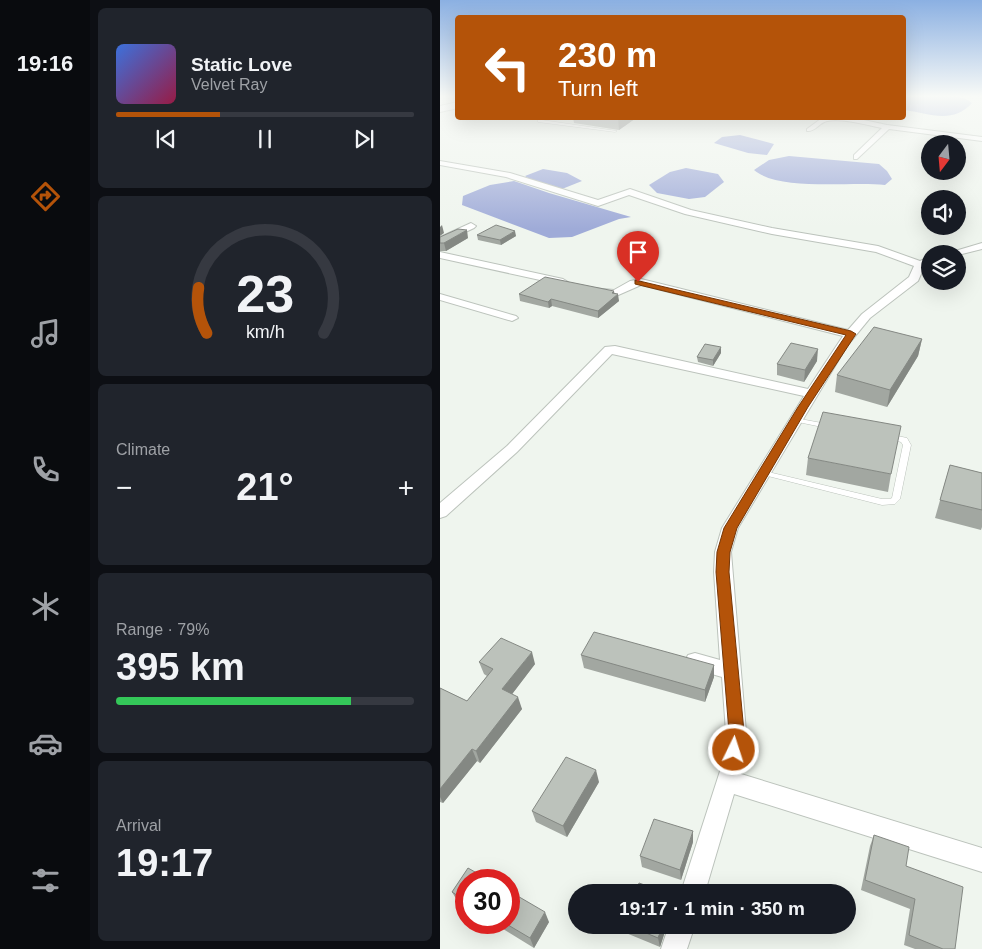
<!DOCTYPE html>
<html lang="en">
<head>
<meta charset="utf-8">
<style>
	body { margin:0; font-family:Arial,sans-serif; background:#20242c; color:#f1f3f6; height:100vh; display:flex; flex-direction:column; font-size:19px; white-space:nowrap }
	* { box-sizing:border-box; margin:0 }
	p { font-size:16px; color:#9ea1a6 }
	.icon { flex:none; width:28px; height:28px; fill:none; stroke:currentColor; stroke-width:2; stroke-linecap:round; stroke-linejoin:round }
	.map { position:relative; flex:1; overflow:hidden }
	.panel { display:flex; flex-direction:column; gap:8px; padding:8px; background:#0d0f14; width:350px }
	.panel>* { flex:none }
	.guide { position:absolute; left:15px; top:15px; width:451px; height:105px; border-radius:5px; box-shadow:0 5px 20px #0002; background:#b45309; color:#fff; overflow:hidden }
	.needle { width:32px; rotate:196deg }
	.buttons { position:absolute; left:481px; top:135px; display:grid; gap:10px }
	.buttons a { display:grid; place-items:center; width:45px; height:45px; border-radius:50%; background:#171b24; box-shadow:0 5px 20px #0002; font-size:25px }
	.speed { position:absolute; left:15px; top:869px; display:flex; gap:10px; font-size:25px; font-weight:700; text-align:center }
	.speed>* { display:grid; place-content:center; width:65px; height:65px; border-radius:50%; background:#171b24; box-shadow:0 5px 20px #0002; line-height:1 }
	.speed .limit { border:8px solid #d22; background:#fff; color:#111 }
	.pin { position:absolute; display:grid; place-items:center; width:42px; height:42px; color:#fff; margin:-51px -21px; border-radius:50% 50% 50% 0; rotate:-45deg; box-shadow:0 0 5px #0007 }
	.pin .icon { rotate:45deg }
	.me { position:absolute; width:55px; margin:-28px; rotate:4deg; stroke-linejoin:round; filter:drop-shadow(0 0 4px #0008) }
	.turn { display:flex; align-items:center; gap:18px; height:105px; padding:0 20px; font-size:22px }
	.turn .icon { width:65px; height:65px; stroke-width:2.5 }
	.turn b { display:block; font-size:35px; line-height:42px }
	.big { font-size:38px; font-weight:700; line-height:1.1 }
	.panel .card { flex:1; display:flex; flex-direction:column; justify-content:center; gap:8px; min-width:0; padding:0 18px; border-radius:8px; background:#20242c }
	.panel .dial { align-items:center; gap:0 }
	.dial svg { height:130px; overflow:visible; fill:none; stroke:#363941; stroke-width:7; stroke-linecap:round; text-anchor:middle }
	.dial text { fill:#f1f3f6; stroke:none }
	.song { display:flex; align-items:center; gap:15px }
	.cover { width:60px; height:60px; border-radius:8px; background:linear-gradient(135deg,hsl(220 70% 55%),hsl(340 70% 35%)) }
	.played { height:5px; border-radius:2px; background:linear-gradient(90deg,#b45309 35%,#363941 35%) }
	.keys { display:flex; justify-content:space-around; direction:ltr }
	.heat { display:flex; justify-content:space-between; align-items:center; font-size:28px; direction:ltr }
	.charge { height:8px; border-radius:4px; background:linear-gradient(90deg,#34c759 79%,#363941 0) }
	.trip { position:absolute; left:128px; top:884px; width:288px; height:50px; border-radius:25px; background:#171b24; box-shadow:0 5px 20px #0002; font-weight:700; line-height:50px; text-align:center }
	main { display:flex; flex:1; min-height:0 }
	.tabs { display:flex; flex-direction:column; width:90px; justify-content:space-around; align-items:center; background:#090b0e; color:#9ea1a6 }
	.tabs .icon { width:35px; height:35px }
	.tabs .selected { color:#b45309 }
	.tabs b { font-size:22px; color:#f1f3f6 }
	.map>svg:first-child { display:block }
	.water { fill:#9fabd8 }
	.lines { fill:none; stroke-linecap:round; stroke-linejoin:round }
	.lane-casing { stroke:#bcc3bc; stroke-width:1 }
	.street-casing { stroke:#bcc3bc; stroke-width:2 }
	.secondary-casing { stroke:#bcc3bc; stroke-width:2 }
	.lane { fill:#fff; fill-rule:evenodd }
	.street { fill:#fff; fill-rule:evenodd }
	.secondary { fill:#fff; fill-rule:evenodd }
	.wall { fill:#a2a7a1 }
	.shaded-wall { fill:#848883 }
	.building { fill:#bcc2bb; stroke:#848883 }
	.route { fill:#b45309; stroke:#753606 }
</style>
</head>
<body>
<main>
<nav class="tabs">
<b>19:16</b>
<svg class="icon selected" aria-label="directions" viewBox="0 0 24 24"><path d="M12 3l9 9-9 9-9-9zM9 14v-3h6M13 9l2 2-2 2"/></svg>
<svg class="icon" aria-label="music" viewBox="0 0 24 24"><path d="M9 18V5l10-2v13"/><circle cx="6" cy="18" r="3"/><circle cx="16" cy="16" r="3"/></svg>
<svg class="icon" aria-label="phone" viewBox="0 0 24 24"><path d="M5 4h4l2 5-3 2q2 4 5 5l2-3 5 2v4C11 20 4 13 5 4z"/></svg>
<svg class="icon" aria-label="climate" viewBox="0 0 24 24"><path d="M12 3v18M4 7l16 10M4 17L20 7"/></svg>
<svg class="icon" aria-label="car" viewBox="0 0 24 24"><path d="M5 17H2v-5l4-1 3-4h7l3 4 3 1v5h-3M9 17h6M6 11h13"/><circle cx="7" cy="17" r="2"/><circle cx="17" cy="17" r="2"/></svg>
<svg class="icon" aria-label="filters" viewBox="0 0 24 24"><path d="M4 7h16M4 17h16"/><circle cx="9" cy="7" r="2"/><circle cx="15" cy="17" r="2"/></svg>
</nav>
<section class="panel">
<div class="card">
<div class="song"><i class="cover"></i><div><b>Static Love</b><p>Velvet Ray</p></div></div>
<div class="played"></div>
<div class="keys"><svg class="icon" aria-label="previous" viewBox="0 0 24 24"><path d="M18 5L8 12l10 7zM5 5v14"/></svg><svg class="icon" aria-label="pause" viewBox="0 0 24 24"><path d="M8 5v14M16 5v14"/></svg><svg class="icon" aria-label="next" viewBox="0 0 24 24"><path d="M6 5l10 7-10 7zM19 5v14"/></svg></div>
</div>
<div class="card dial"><svg viewBox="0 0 100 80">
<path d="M14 69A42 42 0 1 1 86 69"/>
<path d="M14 69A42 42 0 0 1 9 41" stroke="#b45309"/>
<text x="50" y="56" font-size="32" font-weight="700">23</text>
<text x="50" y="72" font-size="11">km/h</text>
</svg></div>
<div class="card"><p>Climate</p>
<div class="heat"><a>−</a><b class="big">21°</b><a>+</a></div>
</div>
<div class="card"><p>Range · 79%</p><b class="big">395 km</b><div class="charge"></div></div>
<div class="card"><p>Arrival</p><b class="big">19:17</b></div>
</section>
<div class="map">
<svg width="542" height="949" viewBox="0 0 542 949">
	<rect width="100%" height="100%" fill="#eff5ee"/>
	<!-- water -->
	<g class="water">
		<path d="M464,96c20,0 51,-6 68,7 -20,22 -44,10 -68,7z"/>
		<polygon points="300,135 334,144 327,155 308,153 274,143 282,137"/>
		<path d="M349,156l90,8 8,7 5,8 -7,6c-34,-4 -105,7 -131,-15l15,-10z"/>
		<polygon points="246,168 278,174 284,182 265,197 249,199 217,193 209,185 230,172"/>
		<polygon points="103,169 127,173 142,181 122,189 91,180 85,176"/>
		<polygon points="74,181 109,193 191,217 179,219 132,237 109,238 22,205 23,196 50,185"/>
	</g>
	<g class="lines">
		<!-- lane casing -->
		<g class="lane-casing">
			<g id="lane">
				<polygon points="102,118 105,118 102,120 177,131 175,132 98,122 98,120"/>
				<polygon points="355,418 387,424 390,426 387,428 353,421 352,420"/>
				<polygon points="446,434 448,434 467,438 471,445 460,499 455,504 442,505 324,475 320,473 324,471 442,499 450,499 452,498 463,445 461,442 446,438 444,436"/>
			</g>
		</g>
		<!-- street casing -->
		<g class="street-casing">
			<g id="street">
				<path d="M382,118h38l-1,1 28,6 95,12v4l-93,-12 -32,30h-3v-4l28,-27c-15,-3 -40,-10 -55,-7 -8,2 -12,11 -20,10v-2z"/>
				<polygon points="0,161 70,173 158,200 190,189 251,210 332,228 438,246 480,261 490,257 490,264 484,267 478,281 430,318 407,346 298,528 291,552 306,732 301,774 542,848 542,872 294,794 265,892 241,892 281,768 286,732 282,677 248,667 245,661 248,655 255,653 280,660 274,572 275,552 282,528 364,396 172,354 77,452 6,516 0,518 0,503 67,446 165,347 175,346 368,389 403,336 201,285 176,296 151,292 150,290 151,288 174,290 190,281 201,279 408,330 422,314 469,277 474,266 436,252 332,234 245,214 189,195 158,206 66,177 0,165"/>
				<polygon points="31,223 36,226 34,228 0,244 0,237"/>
				<polygon points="542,243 542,249 518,255 505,254"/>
				<polygon points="0,252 123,279 128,282 123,285 0,258"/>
				<polygon points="0,294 76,316 78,318 72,321 0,300"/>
				<polygon points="229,925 255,925 247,949 221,949"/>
			</g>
		</g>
		<!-- secondary casing -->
		<g class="secondary-casing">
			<polygon id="secondary" points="18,102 18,108 0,112 0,106"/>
		</g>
		<!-- lane -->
		<use href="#lane" class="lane"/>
		<!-- street -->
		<use href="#street" class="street"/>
		<!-- secondary -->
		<use href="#secondary" class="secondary"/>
	</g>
	<!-- wall -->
	<g class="wall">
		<polygon points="133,118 196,118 179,130 134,123"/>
		<polygon points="37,235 76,236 61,245 38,240"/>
		<polygon points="0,237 28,238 6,251 0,251"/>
		<polygon points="175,293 179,301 158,318 112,306 109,308 80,301 79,294"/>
		<polygon points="482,339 478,356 447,407 395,392 397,375"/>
		<polygon points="281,353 273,366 258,362 257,357"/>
		<polygon points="377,361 364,382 337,375 337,364"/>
		<polygon points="368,458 451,474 448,492 366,475"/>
		<polygon points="510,465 542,473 542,527 541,530 495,518"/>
		<polygon points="141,655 274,665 274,677 265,702 144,668"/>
		<polygon points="39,662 95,664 72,694 82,709 40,763 37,761 3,803 0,802 0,688 27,701 47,676 44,674"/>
		<polygon points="159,782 127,837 96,822 92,811"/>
		<polygon points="434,835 466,866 515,949 475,949 464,945 470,909 421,890 430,846"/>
		<polygon points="253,842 241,880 202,867 200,856"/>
		<polygon points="26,880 26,907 18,902 12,892"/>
		<polygon points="52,922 109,922 94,948"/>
		<polygon points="184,925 227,925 220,947 186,933"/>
	</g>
	<!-- shaded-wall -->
	<g class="shaded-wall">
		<polygon points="178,118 196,118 179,130"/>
		<polygon points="2,225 4,233 0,236 0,227"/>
		<polygon points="27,230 28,238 6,251 4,243"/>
		<polygon points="75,231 76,236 61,245 60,240"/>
		<polygon points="174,291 175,297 178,294 179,301 158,318 158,311 172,293"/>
		<polygon points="111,299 112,306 109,308 108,302"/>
		<polygon points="482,339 478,356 447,407 450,390"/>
		<polygon points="281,347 281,353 273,366 273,360"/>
		<polygon points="378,349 377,361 364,382 365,370"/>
		<polygon points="92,652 95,664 66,702 62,689"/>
		<polygon points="274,665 274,677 265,702 265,690"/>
		<polygon points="78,697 82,709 40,763 36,751"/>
		<polygon points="32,749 37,761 3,803 0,797 0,789"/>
		<polygon points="156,770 159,782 127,837 123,826"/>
		<polygon points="253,831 253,842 241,880 240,870"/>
		<polygon points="105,912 109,922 94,948 90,938"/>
		<polygon points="223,925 227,925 220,947 218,938"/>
	</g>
	<!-- building -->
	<g class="building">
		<polygon points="56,225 75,231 60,240 37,235"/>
		<polygon points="18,229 27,230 4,243 0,243 0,237"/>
		<polygon points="105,277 174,291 172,293 178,294 158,311 111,299 108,302 79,294"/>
		<polygon points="434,327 482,339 450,390 397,375"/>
		<polygon points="351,343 378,349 365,370 337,364"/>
		<polygon points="265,344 281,347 273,360 257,357"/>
		<polygon points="383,412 461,426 451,474 368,458"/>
		<polygon points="510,465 542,473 542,510 500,500"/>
		<polygon points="154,632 274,665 265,690 141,655"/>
		<polygon points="61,638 92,652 62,689 78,697 36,751 32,749 0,789 0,688 27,701 53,669 39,662"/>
		<polygon points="126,757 156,770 123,826 92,811"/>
		<polygon points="214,819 253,831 240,870 200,856"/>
		<polygon points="434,835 469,847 466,866 523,887 515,949 503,949 469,935 475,899 425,880"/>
		<polygon points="28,868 49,880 26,880 26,901 12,892"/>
		<polygon points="199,883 224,892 196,892"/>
		<polygon points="69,891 105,912 90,938 63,922 69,922"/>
		<polygon points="187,925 223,925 218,938"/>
	</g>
	<!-- sky -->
	<linearGradient id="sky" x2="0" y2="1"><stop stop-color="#8bb0e2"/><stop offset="0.42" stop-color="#f8faf7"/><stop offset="1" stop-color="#f8faf7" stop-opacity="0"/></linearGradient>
	<rect width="542" height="229" fill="url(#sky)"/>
	<!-- route -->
	<polygon class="route" points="195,280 411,331 416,334 368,407 297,528 290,552 289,572 304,732 300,755 294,757 289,755 286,750 289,732 276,572 277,552 284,528 358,407 406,335 195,284"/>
</svg>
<div class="buttons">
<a><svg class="needle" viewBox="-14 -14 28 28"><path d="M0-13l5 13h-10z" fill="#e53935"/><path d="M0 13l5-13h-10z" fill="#9ea1a6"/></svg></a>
<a><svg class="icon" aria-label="sound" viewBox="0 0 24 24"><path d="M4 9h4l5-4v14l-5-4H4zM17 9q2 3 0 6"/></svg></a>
<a><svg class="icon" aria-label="layers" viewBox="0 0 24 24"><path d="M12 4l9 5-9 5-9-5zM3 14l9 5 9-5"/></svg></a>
</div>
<div class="speed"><div class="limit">30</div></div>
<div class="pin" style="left:198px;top:282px;background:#d93025"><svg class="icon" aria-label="arrive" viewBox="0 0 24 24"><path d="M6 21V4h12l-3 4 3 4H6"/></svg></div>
<svg class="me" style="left:294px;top:750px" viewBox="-20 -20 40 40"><circle r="17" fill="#b45309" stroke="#fff" stroke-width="3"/><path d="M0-11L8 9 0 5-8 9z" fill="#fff"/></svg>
<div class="trip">19:17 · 1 min · 350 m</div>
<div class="guide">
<div class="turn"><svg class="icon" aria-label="left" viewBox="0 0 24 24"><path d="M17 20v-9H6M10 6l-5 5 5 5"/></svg><div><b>230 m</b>Turn left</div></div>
</div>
</div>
</main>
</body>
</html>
